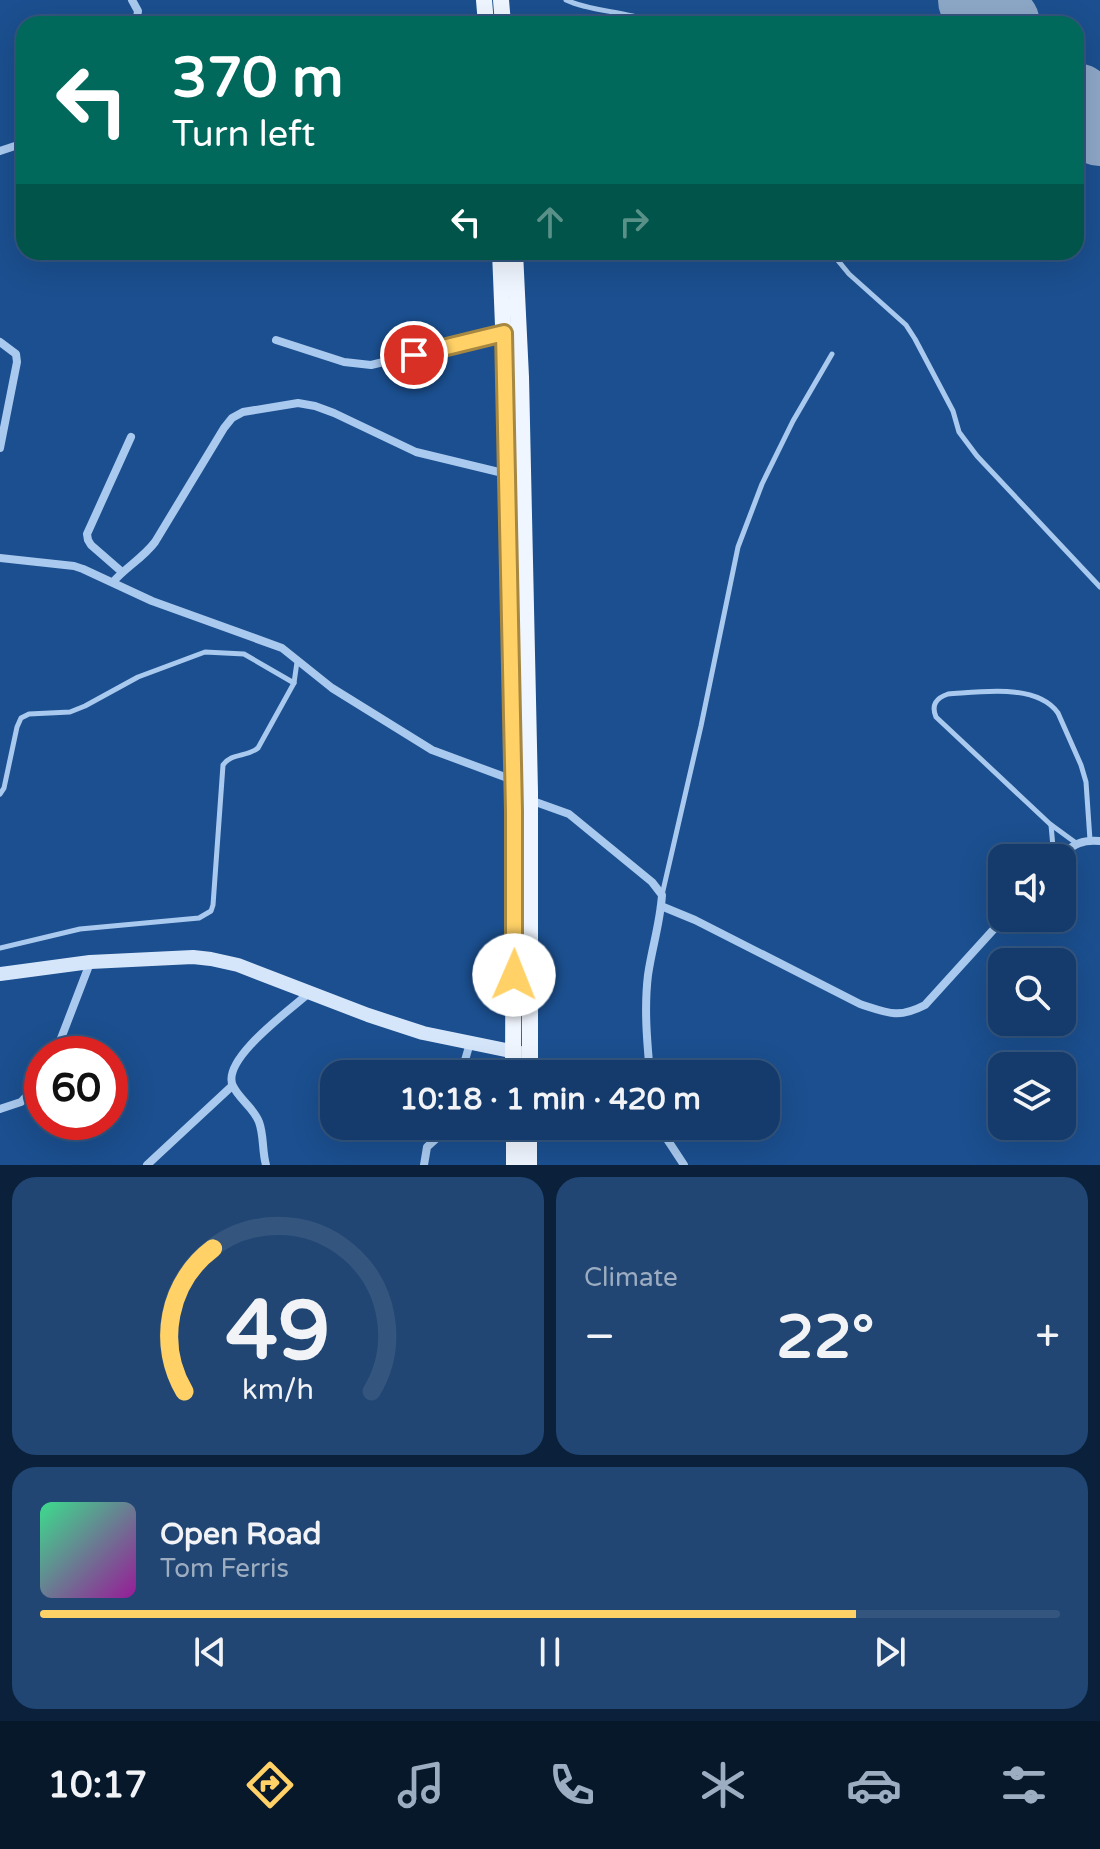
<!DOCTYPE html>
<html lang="en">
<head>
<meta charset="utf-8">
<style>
	body { margin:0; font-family:"Varela Round",sans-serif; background:#214673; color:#f1f3f6; height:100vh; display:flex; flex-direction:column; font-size:30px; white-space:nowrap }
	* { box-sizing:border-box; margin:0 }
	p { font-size:26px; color:#9dadc1 }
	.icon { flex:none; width:44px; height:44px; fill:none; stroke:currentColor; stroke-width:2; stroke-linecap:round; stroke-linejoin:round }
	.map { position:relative; height:1165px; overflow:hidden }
	.side { display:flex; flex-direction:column; gap:12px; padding:12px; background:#0b203b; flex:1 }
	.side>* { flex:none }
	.guide { position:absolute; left:16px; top:16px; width:1068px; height:244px; border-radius:24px; box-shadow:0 8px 32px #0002,0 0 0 2px #33557e; background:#00695c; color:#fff; overflow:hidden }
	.buttons { position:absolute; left:988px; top:844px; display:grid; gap:16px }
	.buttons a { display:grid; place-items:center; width:88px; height:88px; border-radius:16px; background:#143b6b; box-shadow:0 8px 32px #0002,0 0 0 2px #33557e; font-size:40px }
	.speed { position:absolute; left:24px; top:1036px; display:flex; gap:16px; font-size:40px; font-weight:700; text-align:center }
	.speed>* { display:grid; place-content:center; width:104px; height:104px; border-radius:50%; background:#143b6b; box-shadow:0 8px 32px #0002,0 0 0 2px #33557e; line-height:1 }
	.speed .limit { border:12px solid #d22; background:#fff; color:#111 }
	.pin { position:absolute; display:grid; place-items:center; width:68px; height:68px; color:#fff; margin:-34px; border:4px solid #fff; border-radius:50%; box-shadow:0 2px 8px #0007 }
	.me { position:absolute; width:88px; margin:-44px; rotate:1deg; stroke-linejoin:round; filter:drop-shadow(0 0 6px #0008) }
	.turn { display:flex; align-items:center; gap:28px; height:168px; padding:0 24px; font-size:36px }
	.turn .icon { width:104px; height:104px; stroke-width:2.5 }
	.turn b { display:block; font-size:56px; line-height:68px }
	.lanes { display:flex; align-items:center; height:76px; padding:0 24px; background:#0003; justify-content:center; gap:40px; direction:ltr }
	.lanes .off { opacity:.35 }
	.big { font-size:60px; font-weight:700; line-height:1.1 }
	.side .tile { flex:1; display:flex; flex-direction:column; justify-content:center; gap:12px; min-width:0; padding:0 28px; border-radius:24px; background:#214673 }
	.side .dial { align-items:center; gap:0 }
	.dial svg { height:208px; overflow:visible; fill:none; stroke:#33557e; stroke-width:7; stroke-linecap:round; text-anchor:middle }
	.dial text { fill:#f1f3f6; stroke:none }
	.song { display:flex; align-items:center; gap:24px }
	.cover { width:96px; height:96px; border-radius:12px; background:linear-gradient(135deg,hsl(150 70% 55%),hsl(300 70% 35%)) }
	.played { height:8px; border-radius:4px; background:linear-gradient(90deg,#ffd166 80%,#33557e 80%) }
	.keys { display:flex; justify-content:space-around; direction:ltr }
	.heat { display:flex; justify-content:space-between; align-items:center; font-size:44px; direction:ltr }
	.side .tiles { flex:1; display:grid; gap:12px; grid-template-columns:1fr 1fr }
	.tile:last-child { grid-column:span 2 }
	.trip { position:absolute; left:320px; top:1060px; width:460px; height:80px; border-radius:24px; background:#143b6b; box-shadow:0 8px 32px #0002,0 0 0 2px #33557e; font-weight:700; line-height:80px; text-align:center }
	.tabs { display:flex; height:128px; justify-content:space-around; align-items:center; background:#08182b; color:#9dadc1 }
	.tabs .icon { width:56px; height:56px }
	.tabs .active { color:#ffd166 }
	.tabs b { font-size:36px; color:#f1f3f6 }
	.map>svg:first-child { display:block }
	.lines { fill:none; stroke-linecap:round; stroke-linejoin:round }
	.runway { stroke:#8da7c7; stroke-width:78 }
	.lane { stroke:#a9c9ee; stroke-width:5 }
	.street { stroke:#a9c9ee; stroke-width:8 }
	.secondary { stroke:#d6e6fa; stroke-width:14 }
	.primary { stroke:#f0f6ff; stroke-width:16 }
	.route-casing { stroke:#a68842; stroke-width:20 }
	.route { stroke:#ffd166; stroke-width:14 }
</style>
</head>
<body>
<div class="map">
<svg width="1100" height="1165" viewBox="0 0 1100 1165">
	<rect width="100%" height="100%" fill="#1b4f8f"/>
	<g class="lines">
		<!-- runway -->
		<g class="runway">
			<polyline points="977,0 1001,24"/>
			<polyline points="1076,102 1100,127"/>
		</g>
		<!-- lane -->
		<g class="lane">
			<path d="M566,0c28,13 61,10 89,24"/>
			<polyline points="831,252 849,274 906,325 915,339 953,411 959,432 977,456 1100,587"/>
			<polyline points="0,794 4,788 17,727 21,718 29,714 70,712 85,706 138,677 205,652 244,654 294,683"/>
			<polyline points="1051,825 1054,858"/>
			<path d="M1076,843l-26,-19 -114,-107c-5,-12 0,-19 12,-23 33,-2 89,-11 110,19l23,52 5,17 4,58"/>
			<polyline points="662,895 701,726 738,547 762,484 793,421 832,354"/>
			<path d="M0,948l80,-19 119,-11 12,-7 2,-6 10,-140c8,-12 24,-8 35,-17l36,-65 3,-21"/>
		</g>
		<!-- street -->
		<g class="street">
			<polyline points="132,0 138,11 136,24"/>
			<polyline points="0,151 24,143"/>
			<polyline points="276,340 344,362 371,365 504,333"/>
			<polyline points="0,342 16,354 17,362 0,448"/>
			<polyline points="0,558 74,566 83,569 152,601 282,648 332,688 432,750 513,780"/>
			<polyline points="122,572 91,545 88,540 87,534 131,437"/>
			<path d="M113,582c13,-15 30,-24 42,-40l69,-114 8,-10 11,-6 55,-9 17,3 19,7 82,39 91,22"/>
			<path d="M530,800l39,14 83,68 10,13c-2,29 -10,52 -14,80 -4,33 -1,66 2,99"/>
			<path d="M1056,858c17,-12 23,-19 44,-17"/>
			<path d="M661,906l34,14 165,84c28,9 38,15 65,1l79,-87"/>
			<polyline points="55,1054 90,963"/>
			<polyline points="461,1074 470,1043"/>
			<polyline points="0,1109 21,1102 42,1080"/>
			<polyline points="662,1126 665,1136 684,1165"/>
			<polyline points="147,1165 232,1086"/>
			<path d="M266,1165c-4,-14 -2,-30 -7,-43 -5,-14 -20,-23 -26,-36 -13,-26 58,-77 76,-93"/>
			<polyline points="424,1165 427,1147 450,1126"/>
		</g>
		<!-- secondary -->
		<polyline class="secondary" points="0,974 90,962 193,957 211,959 238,965 368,1015 423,1033 530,1055"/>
		<!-- primary -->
		<g class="primary">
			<polyline points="484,0 486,24"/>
			<polyline points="501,0 503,24"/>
			<polyline points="500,252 506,399 508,573 514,811 513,1074"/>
			<polyline points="515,252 521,377 530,792 530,1074"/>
			<polyline points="514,1126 514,1165"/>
			<polyline points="529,1165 529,1126"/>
		</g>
	</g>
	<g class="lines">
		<!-- route casing -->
		<g class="route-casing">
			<polyline id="route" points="414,355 504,333 514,811 514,975"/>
		</g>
		<!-- route -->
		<use href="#route" class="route"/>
	</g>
</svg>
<div class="buttons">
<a><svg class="icon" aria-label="sound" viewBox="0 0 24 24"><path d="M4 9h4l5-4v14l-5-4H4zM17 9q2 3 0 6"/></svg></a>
<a><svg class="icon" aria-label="search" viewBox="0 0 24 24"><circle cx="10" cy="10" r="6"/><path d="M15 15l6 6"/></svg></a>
<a><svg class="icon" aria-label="layers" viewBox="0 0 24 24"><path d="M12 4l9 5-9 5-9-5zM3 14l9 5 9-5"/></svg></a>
</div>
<div class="speed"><div class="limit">60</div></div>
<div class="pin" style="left:414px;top:355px;background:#d93025"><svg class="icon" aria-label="arrive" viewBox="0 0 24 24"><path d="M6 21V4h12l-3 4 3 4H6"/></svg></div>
<svg class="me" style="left:514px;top:975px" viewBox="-20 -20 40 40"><circle r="19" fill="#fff"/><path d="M0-13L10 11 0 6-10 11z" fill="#ffd166"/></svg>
<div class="trip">10:18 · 1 min · 420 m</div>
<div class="guide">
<div class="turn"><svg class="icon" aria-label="left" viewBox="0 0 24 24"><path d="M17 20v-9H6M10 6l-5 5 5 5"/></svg><div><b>370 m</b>Turn left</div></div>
<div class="lanes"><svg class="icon" aria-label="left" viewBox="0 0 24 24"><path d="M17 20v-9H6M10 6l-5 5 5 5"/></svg><svg class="icon off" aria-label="ahead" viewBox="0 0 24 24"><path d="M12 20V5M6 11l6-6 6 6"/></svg><svg class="icon off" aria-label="right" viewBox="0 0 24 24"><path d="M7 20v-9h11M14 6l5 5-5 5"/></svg></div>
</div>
</div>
<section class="side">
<div class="tiles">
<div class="tile dial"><svg viewBox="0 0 100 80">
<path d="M14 69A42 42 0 1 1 86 69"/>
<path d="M14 69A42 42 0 0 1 25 14" stroke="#ffd166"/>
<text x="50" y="56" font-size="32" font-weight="700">49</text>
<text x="50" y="72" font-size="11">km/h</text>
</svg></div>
<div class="tile"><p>Climate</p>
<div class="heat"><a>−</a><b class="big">22°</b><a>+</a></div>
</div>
<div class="tile">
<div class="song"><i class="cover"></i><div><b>Open Road</b><p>Tom Ferris</p></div></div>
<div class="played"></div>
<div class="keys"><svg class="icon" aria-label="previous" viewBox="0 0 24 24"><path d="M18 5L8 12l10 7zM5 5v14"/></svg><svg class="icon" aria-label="pause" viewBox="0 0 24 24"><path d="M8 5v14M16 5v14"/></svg><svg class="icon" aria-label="next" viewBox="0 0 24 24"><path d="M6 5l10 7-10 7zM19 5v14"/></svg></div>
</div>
</div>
</section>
<nav class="tabs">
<b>10:17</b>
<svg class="icon active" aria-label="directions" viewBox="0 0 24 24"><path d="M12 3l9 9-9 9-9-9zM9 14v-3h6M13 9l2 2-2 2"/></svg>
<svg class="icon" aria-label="music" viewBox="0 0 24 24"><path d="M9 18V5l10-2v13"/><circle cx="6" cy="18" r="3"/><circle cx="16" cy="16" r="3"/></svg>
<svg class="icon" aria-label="phone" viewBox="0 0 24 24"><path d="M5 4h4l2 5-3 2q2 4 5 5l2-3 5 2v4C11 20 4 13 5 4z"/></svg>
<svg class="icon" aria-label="climate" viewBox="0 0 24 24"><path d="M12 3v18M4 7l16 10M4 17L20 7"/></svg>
<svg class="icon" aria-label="car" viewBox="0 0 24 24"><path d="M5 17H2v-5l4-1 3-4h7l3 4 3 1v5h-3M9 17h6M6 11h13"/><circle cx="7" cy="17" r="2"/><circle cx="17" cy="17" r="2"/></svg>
<svg class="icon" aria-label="filters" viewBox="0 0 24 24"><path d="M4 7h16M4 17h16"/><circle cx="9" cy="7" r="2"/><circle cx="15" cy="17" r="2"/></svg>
</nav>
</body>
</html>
